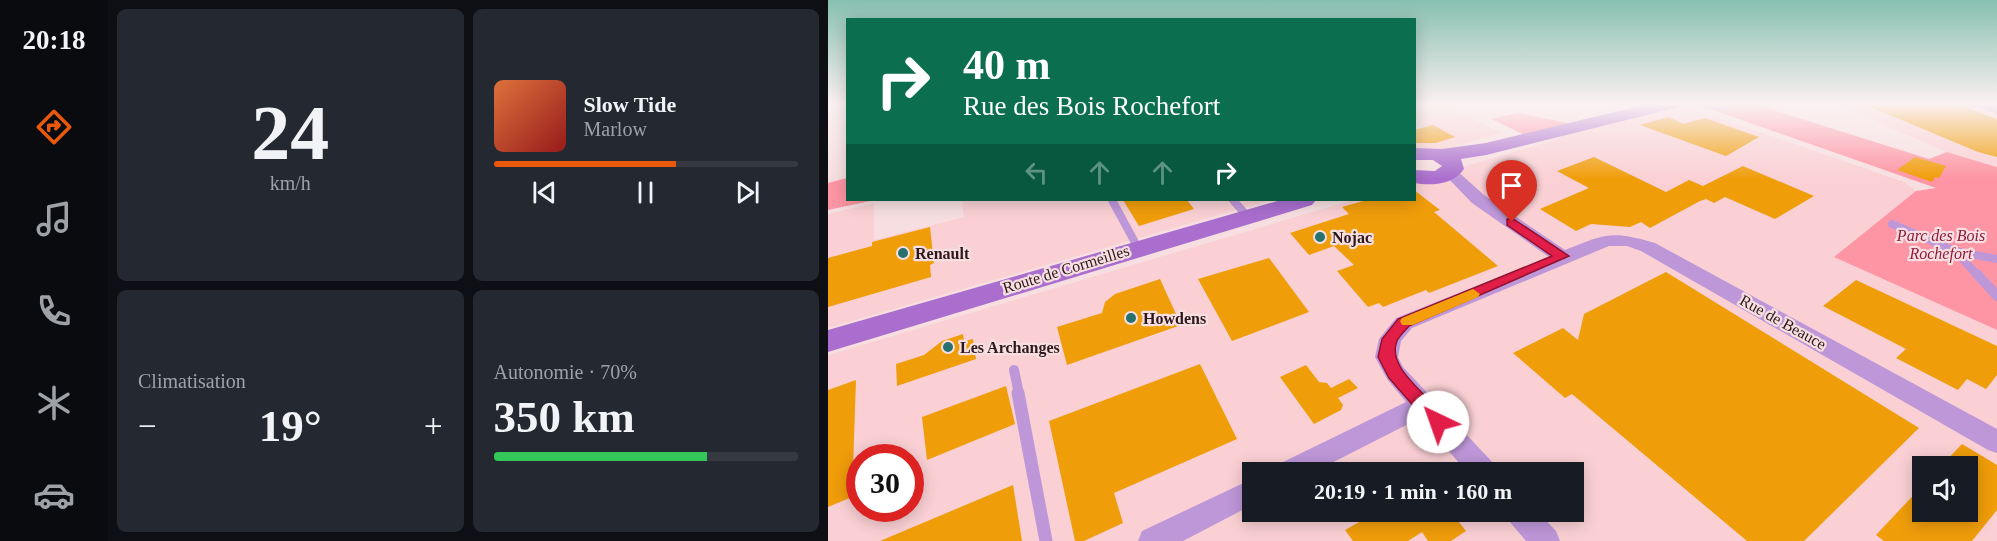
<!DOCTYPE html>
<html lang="fr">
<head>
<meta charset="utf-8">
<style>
	body { margin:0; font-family:Georgia,serif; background:#242831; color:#f1f3f6; height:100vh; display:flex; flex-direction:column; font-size:22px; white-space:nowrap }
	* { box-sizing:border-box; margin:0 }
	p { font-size:20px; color:#9ea1a6 }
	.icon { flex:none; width:33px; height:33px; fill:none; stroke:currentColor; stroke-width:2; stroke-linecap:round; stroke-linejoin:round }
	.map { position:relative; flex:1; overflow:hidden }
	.details { display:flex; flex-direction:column; gap:9px; padding:9px; background:#0d0f14; width:720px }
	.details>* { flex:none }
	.hud { position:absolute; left:18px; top:18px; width:570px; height:183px; border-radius:0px; box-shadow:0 3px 15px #0003; background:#0b6e4f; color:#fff; overflow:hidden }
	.tools { position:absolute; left:1084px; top:456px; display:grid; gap:12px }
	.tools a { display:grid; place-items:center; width:66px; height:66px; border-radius:0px; background:#171b24; box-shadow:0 3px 15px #0003; font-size:30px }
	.speed { position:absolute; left:18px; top:444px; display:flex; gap:12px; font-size:30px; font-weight:700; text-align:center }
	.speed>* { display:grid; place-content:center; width:78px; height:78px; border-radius:50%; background:#171b24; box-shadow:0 3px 15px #0003; line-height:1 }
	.speed .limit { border:9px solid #d22; background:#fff; color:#111 }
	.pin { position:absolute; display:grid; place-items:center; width:51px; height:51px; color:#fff; margin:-62px -26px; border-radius:50% 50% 50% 0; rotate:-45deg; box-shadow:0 0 6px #0007 }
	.pin .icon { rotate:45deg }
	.me { position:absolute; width:66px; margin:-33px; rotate:318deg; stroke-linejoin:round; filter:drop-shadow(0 0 4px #0008) }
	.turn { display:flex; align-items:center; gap:21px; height:126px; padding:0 18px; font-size:27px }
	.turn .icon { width:78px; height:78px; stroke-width:2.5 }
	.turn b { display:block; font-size:42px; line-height:51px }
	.lanes { display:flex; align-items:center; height:57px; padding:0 18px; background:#0003; justify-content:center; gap:30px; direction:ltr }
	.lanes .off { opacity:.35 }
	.big { font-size:45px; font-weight:700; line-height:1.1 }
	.details .card { flex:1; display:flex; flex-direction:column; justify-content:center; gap:9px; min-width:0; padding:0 21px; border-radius:9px; background:#242831 }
	.details .dial { align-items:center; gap:0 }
	.dial b { font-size:78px; line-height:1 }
	.song { display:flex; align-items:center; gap:18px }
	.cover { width:72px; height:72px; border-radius:9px; background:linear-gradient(135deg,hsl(20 70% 55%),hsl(0 70% 35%)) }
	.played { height:6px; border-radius:3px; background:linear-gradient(90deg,#ea580c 60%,#363941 60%) }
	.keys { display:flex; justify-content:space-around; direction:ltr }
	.heat { display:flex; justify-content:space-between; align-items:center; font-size:33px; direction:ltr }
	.charge { height:9px; border-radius:4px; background:linear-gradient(90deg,#34c759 70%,#363941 0) }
	.details .tiles { flex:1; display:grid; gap:9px; grid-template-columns:repeat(2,1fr) }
	.trip { position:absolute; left:414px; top:462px; width:342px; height:60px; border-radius:0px; background:#171b24; box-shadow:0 3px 15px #0003; font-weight:700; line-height:60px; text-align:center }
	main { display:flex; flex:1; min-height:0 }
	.tabs { display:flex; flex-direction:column; width:108px; justify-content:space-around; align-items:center; background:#090b0e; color:#9ea1a6 }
	.tabs .icon { width:42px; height:42px }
	.tabs .on { color:#ea580c }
	.tabs b { font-size:27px; color:#f1f3f6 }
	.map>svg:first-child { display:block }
	.built { fill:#fad0d4; fill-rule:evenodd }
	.green { fill:#fd95a4 }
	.building { fill:#f09d0a }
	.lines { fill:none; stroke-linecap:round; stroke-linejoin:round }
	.lane-far3 { stroke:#be97d8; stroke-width:7 }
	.lane-far2 { stroke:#be97d8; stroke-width:8 }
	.lane-far1 { stroke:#be97d8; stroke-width:10 }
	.lane { stroke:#be97d8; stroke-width:13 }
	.street { fill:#be97d8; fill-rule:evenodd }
	.secondary { fill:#a96ece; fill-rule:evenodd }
	.route { fill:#e11d48; stroke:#92132f; stroke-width:1.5 }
	.slow { fill:#f59e0b }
	.poi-dot { fill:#27716e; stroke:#f7dfe1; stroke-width:2 }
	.labels { text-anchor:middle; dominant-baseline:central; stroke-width:4.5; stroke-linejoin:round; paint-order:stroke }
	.park-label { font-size:16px; font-style:italic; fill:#911a3b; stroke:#f7dfe1 }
	.poi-label { font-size:16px; font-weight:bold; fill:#2d181b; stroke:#f7dfe1; text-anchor:start }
	.street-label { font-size:16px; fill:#2d181b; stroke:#f7dfe1 }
</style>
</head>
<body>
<main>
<nav class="tabs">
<b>20:18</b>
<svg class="icon on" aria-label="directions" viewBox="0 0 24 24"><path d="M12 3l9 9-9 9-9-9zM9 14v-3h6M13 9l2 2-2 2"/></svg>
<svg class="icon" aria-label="music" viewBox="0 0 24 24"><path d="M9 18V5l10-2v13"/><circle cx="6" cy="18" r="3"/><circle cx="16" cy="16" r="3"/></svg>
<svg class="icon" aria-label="phone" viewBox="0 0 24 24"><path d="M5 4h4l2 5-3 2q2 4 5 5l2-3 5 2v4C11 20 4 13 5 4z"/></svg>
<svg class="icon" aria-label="climate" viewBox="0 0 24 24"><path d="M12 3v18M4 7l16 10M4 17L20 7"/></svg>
<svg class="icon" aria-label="car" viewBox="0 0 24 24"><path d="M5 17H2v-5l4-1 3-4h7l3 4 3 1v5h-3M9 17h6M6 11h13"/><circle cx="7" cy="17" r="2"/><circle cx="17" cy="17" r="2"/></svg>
</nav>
<section class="details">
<div class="tiles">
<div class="card dial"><b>24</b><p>km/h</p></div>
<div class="card">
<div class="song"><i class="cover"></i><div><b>Slow Tide</b><p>Marlow</p></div></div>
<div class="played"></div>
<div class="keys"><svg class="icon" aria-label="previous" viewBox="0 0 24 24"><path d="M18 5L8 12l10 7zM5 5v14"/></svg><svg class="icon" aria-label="pause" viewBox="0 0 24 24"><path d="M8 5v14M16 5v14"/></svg><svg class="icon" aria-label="next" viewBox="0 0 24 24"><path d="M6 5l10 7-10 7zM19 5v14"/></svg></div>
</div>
<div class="card"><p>Climatisation</p>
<div class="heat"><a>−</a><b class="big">19°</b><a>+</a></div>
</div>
<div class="card"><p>Autonomie · 70%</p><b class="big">350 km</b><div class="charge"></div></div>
</div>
</section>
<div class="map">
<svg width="1169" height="541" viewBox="0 0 1169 541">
	<rect width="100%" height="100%" fill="#f7dfe1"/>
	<!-- built -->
	<g class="built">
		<polygon points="587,103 611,103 673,133 587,158"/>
		<polygon points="1005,103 1169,103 1169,166 1119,152"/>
		<path d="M850,106h7l219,76 12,9 -82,66 163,73v211h-1169v-186l525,-155h61l1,-19 143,-42 11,-7zM32,458h50v50h-50zM1095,466h45v46h-45zM424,472h322v40h-322z"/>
		<polygon points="141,200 443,200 0,328 0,214 46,203 46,240 136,217 134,201"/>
	</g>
	<!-- green -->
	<g class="green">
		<polygon points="876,103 923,103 1101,159 1119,152 1169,167 1169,330 1006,257 1088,191 1108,188 868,104"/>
		<polygon points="690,113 740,123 697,135 663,119"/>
		<polygon points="19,178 20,200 47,200 0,210 0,183"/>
	</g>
	<!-- building -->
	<g class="building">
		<polygon points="1033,103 1126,103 1169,119 1169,157 1150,152"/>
		<polygon points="841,117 855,124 877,118 931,137 898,156 812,125"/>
		<polygon points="605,125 627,137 607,143 586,143 586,130"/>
		<polygon points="766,157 838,192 861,180 875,186 915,166 986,196 947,219 897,197 886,203 878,199 872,201 822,228 813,222 802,227 763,224 748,231 712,209 761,188 729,171"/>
		<polygon points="1087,157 1118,166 1111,178 1107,177 1104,182 1069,170"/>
		<polygon points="586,190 612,210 606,212 670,266 601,293 598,290 555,307 551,303 540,307 509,271 526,265 506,246 481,255 462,233 521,214 514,207 539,200 586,200"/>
		<polygon points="295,200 359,200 366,209 311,226"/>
		<polygon points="102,227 106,263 102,265 103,277 0,307 0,258 44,246 44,242"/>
		<polygon points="441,258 481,312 404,341 370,279"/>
		<polygon points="838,272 1091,428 976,541 919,541 744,394 737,398 685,353 735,328 750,340 756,314"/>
		<polygon points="332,279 353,325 239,365 229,327 274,313 277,302 287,294"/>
		<polygon points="1028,280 1169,346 1169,375 1158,389 1139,379 1130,390 1068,358 1078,349 995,306"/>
		<polygon points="135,334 136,341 145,339 148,359 69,386 68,364 96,355 114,341"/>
		<polygon points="372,364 409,439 286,493 295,523 256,541 247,541 221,421"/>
		<polygon points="478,365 491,382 499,383 503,388 521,379 530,388 510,398 515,405 513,410 486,424 452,377"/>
		<polygon points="28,380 24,497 0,507 0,390"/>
		<polygon points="178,386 187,424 99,460 94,417"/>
		<polygon points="1134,444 1169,465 1169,510 1144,541 1056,541 1048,535 1095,485 1095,512 1140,512 1140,466 1113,466"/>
		<polygon points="185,485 194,541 52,541"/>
		<polygon points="549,512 623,512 638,531 623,541 600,541 594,532 580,541 525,541 517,530"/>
	</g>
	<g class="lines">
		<!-- lane-far3 -->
		<g class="lane-far3">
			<polyline points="870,103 888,107 901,106 904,103"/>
			<polyline points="1155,103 1153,104 1169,110"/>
		</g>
		<!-- lane-far2 -->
		<g class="lane-far2">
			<polyline points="284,200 310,248"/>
			<polyline points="405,200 419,216"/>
			<polyline points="1064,224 1127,251 1169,259"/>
			<polyline points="1130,254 1150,276"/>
		</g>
		<!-- lane-far1 -->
		<g class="lane-far1">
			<polyline points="1149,274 1169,296"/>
			<polyline points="186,370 191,394"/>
		</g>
		<!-- lane -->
		<polyline class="lane" points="190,393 218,541"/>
		<!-- street -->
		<g class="street">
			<path d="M622,167l5,2 29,26 81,55c40,-16 46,-20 90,-7l342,186v24l-9,-3 -347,-199 -14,-5h-18l-197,82 -11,13 -3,16 5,10 91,97 4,8h-31l-47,-54 -106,54h-39l4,-8 127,-62 -19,-23 -12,-22 4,-18 17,-21 153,-61 -77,-54 -30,-31z"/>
			<polygon points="424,479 424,505 355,541 310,541 314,531"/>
			<polygon points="676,512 710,512 728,531 732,541 698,541 681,521"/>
		</g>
		<!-- secondary -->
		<g class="secondary">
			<path d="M824,103h30l-3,4 -193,48 -25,4 3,10c-11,16 -32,17 -50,14v-13l21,1 7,-5 -9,-6h-19v-12l28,1 44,-6z"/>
			<polygon points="453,200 488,200 484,205 0,352 0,330"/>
		</g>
	</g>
	<!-- sky -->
	<linearGradient id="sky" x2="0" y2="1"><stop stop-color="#87c0b0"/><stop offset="0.58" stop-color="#fbf1f2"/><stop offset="1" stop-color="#fbf1f2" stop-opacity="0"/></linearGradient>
	<rect width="1169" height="179" fill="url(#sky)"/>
	<!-- route -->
	<path class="route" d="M684,218l57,38 -160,70c-4,5 -10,10 -12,15 -12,29 38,57 50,81l-2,5 -7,2 -6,-2 -43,-49 -11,-21 4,-18 16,-20 154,-63 -45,-31v-6z"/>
	<!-- slow -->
	<polygon class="slow" points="645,289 652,294 650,297 585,325 574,325 572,321 574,318"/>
	<!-- markers -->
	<g class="poi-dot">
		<circle cx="492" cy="237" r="6"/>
		<circle cx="75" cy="253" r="6"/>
		<circle cx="303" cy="318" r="6"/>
		<circle cx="120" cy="347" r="6"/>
	</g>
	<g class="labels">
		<!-- park labels -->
		<g class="park-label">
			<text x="1113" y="235">Parc des Bois<tspan x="1113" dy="18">Rochefort</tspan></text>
		</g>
		<!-- poi labels -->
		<g class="poi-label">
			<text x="504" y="237">Nojac</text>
			<text x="87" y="253">Renault</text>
			<text x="315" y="318">Howdens</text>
			<text x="132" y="347">Les Archanges</text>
		</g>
		<!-- street labels -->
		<g class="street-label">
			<text transform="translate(238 269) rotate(-17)">Route de Cormeilles</text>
			<text transform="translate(955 322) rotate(29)">Rue de Beauce</text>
		</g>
	</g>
</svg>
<div class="tools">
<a><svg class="icon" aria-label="sound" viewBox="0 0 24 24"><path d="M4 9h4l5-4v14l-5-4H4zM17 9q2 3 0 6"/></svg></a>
</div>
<div class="speed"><div class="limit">30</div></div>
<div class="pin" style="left:684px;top:222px;background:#d93025"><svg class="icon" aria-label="arrive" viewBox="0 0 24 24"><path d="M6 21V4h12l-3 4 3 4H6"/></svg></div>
<svg class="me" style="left:610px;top:422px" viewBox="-20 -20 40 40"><circle r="19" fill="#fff"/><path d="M0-13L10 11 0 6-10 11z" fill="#e11d48"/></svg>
<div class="trip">20:19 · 1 min · 160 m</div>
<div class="hud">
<div class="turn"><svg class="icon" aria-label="right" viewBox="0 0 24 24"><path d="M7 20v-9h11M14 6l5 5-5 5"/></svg><div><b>40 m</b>Rue des Bois Rochefort</div></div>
<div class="lanes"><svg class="icon off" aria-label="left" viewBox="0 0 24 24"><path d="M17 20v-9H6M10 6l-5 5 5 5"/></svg><svg class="icon off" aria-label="ahead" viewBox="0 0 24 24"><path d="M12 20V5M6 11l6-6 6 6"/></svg><svg class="icon off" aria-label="ahead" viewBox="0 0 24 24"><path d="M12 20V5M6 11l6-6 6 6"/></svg><svg class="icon" aria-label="right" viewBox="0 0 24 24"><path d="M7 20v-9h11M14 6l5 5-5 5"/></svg></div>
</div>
</div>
</main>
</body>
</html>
